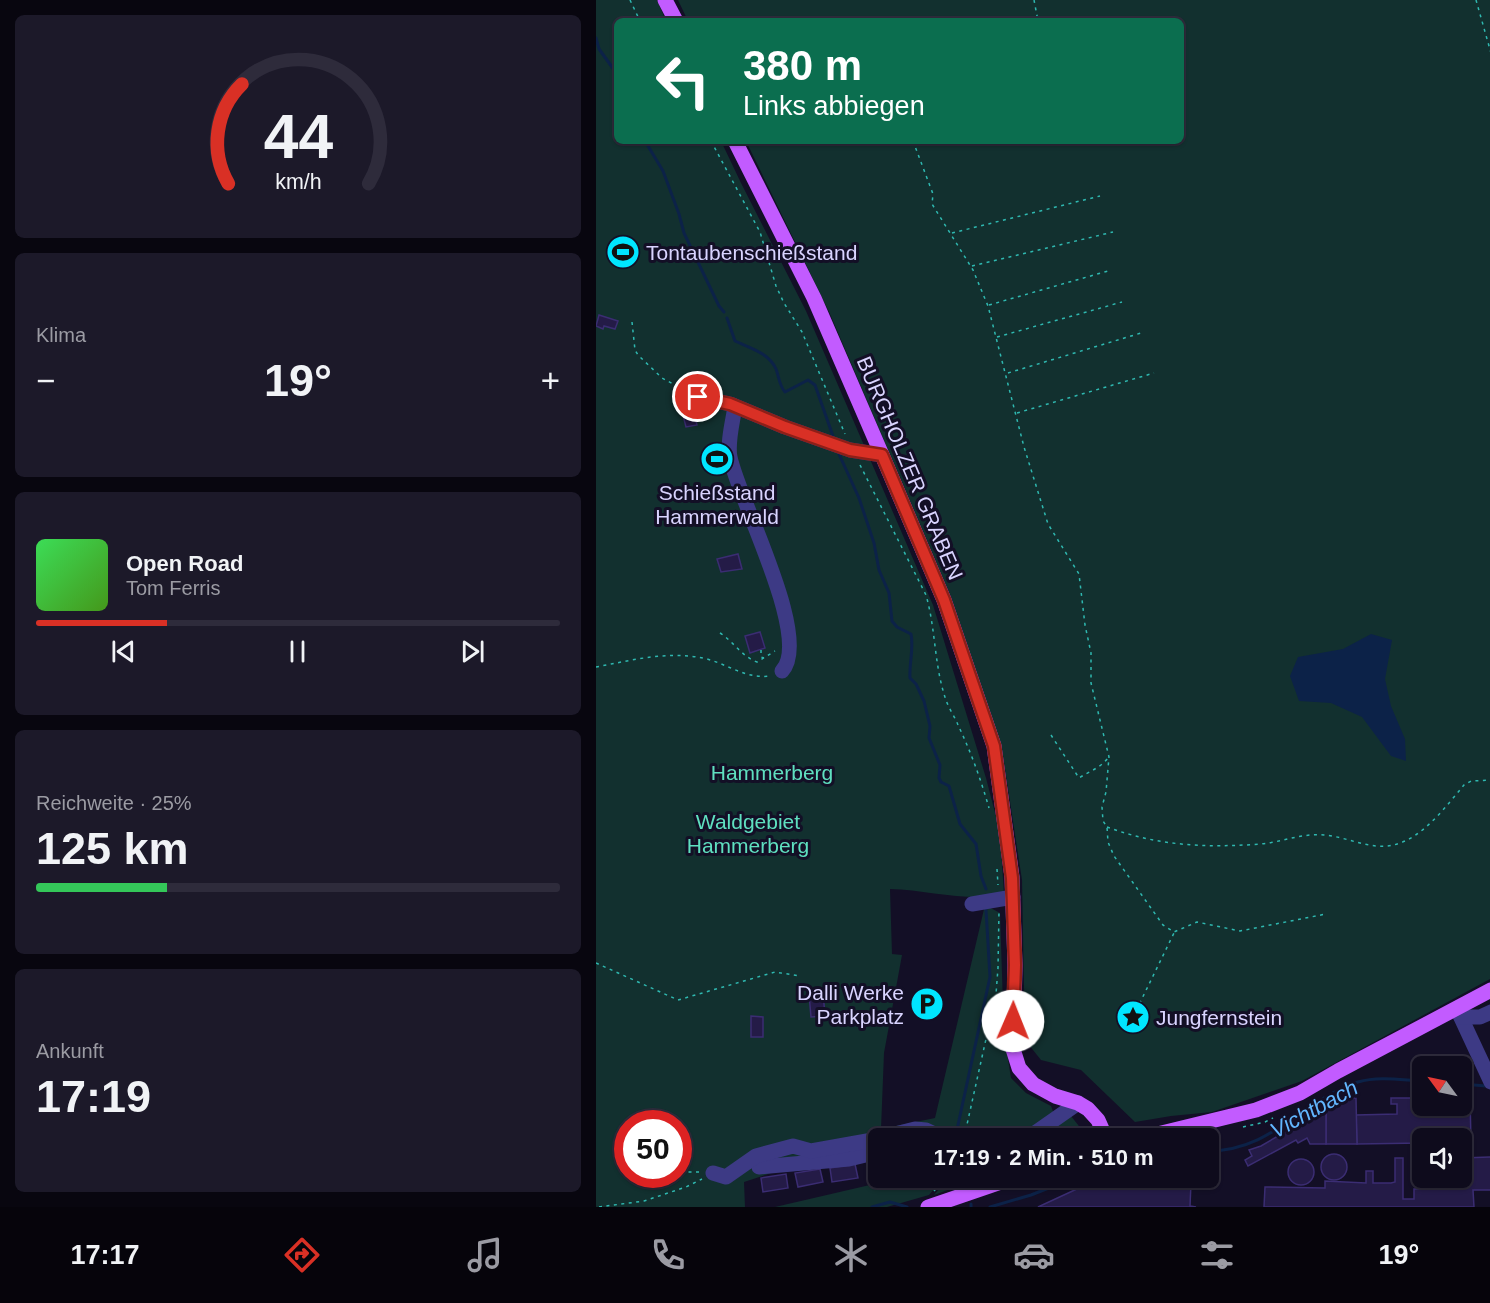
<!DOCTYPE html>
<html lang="de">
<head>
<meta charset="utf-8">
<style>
	body { margin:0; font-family:Arial,sans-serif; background:#1c1929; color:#f1f3f6; height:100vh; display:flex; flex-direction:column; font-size:22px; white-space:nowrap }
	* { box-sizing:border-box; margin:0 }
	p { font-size:20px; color:#9b9ba3 }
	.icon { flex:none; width:33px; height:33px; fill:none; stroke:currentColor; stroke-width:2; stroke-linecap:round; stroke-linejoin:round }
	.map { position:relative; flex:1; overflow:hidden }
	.details { display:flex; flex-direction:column; gap:15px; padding:15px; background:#08060f; width:596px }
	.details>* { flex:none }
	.guide { position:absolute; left:18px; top:18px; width:570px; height:126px; border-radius:9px; box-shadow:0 2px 4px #0004,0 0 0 2px #2e2b3b; background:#0b6e4f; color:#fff; overflow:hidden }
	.needle { width:39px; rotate:303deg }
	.fabs { position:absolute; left:816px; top:1056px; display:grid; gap:12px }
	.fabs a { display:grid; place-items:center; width:60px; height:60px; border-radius:9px; background:#0e0b1c; box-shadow:0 2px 4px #0004,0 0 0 2px #2e2b3b; font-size:30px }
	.speed { position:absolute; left:18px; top:1110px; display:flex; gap:12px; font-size:30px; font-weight:700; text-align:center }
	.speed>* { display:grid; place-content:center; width:78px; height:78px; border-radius:50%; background:#0e0b1c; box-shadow:0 2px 4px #0004,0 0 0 2px #2e2b3b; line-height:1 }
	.speed .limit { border:9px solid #d22; background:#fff; color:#111 }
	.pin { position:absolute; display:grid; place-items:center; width:51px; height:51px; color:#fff; margin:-26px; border:3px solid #fff; border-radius:50%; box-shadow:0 2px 6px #0007 }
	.me { position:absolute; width:66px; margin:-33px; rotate:1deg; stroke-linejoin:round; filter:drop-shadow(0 0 4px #0008) }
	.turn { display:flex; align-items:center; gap:21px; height:126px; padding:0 30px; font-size:27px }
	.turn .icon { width:78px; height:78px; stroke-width:2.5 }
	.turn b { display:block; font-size:42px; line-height:51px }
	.big { font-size:45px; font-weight:700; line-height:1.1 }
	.details .widget { flex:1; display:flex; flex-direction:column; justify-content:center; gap:9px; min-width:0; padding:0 21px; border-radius:9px; background:#1c1929 }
	.details .dial { align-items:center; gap:0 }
	.dial svg { height:156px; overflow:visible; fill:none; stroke:#2e2b3b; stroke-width:7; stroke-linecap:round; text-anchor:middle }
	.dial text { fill:#f1f3f6; stroke:none }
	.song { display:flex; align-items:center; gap:18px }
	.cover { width:72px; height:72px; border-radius:9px; background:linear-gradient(135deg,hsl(130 70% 55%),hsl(100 70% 35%)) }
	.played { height:6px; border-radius:3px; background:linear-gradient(90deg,#d93025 25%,#2e2b3b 25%) }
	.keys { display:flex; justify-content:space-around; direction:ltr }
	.heat { display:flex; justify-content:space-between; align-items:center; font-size:33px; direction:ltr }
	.charge { height:9px; border-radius:4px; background:linear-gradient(90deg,#34c759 25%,#2e2b3b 0) }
	.trip { position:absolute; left:272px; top:1128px; width:351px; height:60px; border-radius:9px; background:#0e0b1c; box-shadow:0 2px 4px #0004,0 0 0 2px #2e2b3b; font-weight:700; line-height:60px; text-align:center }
	.tab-bar { display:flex; height:96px; justify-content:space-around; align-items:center; background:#06040b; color:#9b9ba3 }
	.tab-bar .icon { width:42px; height:42px }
	.tab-bar .active { color:#d93025 }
	.tab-bar b { font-size:27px; color:#f1f3f6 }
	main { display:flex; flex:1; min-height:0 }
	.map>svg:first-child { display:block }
	.green { fill:#12302f; fill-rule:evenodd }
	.water { fill:#0c2248 }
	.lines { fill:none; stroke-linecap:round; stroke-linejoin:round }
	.stream { stroke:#0c2248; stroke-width:3 }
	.building { fill:#241b47; stroke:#3b2d73; stroke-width:1.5 }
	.path { stroke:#2fb8b0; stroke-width:1.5; stroke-dasharray:3 4.5; stroke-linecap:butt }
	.minor { stroke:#3d3a85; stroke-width:15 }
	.major { stroke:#c25bff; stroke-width:15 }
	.route-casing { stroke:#8d1f18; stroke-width:15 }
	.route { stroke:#d93025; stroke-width:10 }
	.labels { text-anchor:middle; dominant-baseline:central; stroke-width:6; stroke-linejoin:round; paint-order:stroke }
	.poi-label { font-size:21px; fill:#d9d4ff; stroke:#130f26; text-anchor:start }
	.street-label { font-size:21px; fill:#d9d4ff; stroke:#130f26 }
	.park-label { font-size:21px; fill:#5fe0c0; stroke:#130f26 }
	.water-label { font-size:22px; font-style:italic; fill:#62b6ff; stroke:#130f26 }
</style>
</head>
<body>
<main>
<section class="details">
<div class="widget dial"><svg viewBox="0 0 100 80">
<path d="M14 69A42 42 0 1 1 86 69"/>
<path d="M14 69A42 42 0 0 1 21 18" stroke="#d93025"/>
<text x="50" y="56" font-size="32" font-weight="700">44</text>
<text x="50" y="72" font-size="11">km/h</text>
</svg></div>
<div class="widget"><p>Klima</p>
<div class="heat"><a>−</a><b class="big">19°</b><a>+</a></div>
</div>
<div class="widget">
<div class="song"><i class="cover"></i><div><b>Open Road</b><p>Tom Ferris</p></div></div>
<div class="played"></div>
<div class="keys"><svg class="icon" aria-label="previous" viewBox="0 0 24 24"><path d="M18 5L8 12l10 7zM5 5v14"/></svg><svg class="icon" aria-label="pause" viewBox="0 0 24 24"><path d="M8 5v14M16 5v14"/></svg><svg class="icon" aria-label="next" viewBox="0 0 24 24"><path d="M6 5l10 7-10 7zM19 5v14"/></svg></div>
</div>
<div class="widget"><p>Reichweite · 25%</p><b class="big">125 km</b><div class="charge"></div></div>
<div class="widget"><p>Ankunft</p><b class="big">17:19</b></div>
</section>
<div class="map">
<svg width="895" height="1207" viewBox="0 0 895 1207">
	<rect width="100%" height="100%" fill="#130f26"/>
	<!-- green -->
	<g class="green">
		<path d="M0,0h61l9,21h-49v120h104l20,42 65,128 127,294 53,173 14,54 4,63c-38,7 -76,-5 -114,-6l2,65 10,1 -18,98 -3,76 54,-11 50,-213 15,8 4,122 7,43 15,15 25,13 3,8 -35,24h-43l-10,-5 -29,5h-59l-134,44 1,25h-149zM32,1124h50v50h-50z"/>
		<polygon points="82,0 894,0 894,979 706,1081 616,1112 575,1116 539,1122 485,1070 445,1060 429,1040 426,880 406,749 355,597 234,314 150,141 585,141 585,21 92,21"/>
		<polygon points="475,1116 486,1130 480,1138 441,1138"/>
		<polygon points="304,1178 347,1178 333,1195 291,1207 179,1207"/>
		<polygon points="353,1178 384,1178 338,1195"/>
	</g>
	<!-- water -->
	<polygon class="water" points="775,634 796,640 789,679 795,706 809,739 810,761 795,756 766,717 735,703 703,701 694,676 702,657 747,649"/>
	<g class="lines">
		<!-- stream -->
		<g class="stream">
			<polyline points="0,38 3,49 21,74"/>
			<polyline points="49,141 67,171 83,214 88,233 123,306 128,312"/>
			<path d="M131,318l8,23c15,7 34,12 41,28 3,8 3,16 9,23l23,-12 7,5 19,54"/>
			<path d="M243,454l20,44 15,45 5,27 10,23 3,28 5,6 14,7c3,15 -2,29 -1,44l6,6 8,17 6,25 -1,12 11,27 -1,13 2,4 8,4 11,38 16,20 5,32 5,13"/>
			<polyline points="866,1084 890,1086"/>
			<polyline points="362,1125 394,977 390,910"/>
			<path d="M612,1151c64,0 95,-51 150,-69 21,-6 43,-2 64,-1"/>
			<polyline points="375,1204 375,1207"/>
			<polyline points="276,1207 294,1202 311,1207"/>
			<polyline points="394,1207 435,1195 478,1178"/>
		</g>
	</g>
	<!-- building -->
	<g class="building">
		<polygon points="3,315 22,321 19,329 8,326 7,329 0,326"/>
		<polygon points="88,395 94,399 101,425 90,427 82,396"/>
		<polygon points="142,554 146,569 125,572 121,559"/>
		<polygon points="164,632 169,648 154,653 149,636"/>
		<polygon points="227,992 229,1016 215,1017 213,994"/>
		<polygon points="155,1016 167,1017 167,1037 155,1037"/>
		<polygon points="866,1097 874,1097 875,1142 866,1142 866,1138 826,1138 826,1143 761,1144 760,1115 801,1114 801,1104 795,1104 795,1098 826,1098 826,1106 866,1106"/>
		<polygon points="747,1098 760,1098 761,1144 730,1144 730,1108"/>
		<polygon points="730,1108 730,1144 714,1144 711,1138 702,1143 700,1140 652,1166 649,1160 656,1156 653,1150 665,1146"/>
		<circle cx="738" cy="1167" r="13"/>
		<polygon points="895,1157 895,1190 877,1190 878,1207 668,1207 669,1187 729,1188 729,1181 770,1183 770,1171 777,1171 777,1183 795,1183 799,1182 799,1158 807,1158 807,1199 818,1199 818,1189 864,1188 866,1158"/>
		<circle cx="705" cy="1172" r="13"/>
		<polygon points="282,1159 282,1174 273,1175 271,1162"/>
		<polygon points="259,1164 262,1178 236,1182 234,1168"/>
		<polygon points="224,1169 227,1182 202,1187 199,1173"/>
		<polygon points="190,1174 192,1188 167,1192 165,1178"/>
		<polygon points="501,1178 563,1178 563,1182 595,1183 594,1206 600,1207 442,1207 483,1188 482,1185"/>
	</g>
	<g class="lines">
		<!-- path -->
		<g class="path">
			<polyline points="34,0 44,21"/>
			<polyline points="438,0 442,21"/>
			<polyline points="880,0 895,53"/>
			<polyline points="115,141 164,232 180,286 188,303 206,332 249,434"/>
			<polyline points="317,141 337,194 336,204 377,270 392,306 428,447 452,524 483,574 489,625 495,653 495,683 513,757 510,792 506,807 507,821 511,827 512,842 518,856 567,925 578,932 601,922 644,931 730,914"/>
			<polyline points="356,233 504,196"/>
			<polyline points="376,266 517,232"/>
			<polyline points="393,305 512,271"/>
			<polyline points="36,322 39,350 42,355 66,378 90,391"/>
			<polyline points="401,337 526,302"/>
			<polyline points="412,373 545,333"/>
			<polyline points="421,413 558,373"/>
			<path d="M264,465l66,130c10,35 8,71 20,105 3,9 9,17 12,25 13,27 23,55 31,83"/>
			<path d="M124,633c14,9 21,23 37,29l18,-11"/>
			<polyline points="165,650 165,657 168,658"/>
			<path d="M0,667c37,-7 74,-17 111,-8 22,6 39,20 63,17"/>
			<path d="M455,735l28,43c11,-7 21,-10 29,-20"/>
			<path d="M511,827c51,19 99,21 154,17 21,-2 41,-11 63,-9 26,2 50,18 76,8 26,-9 47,-38 64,-58l7,-4 20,-1"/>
			<polyline points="401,869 402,885"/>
			<polyline points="0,963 82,1000 179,972 204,976"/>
			<polyline points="537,1017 578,933"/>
			<polyline points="647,1127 669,1122 677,1118"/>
			<polyline points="368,1138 400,994 402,968 403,911"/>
			<polyline points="85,1172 105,1172"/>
			<polyline points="430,1184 449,1178"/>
			<polyline points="338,1191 349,1178"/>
			<polyline points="3,1207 48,1201 90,1187 106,1179"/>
		</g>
		<!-- minor -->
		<g class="minor">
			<polyline points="102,397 134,404 189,427 254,450 286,455"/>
			<path d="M139,406c-2,15 -8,36 -5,51 8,42 83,181 52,214"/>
			<polyline points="376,904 417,897"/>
			<polyline points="861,1009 895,1082"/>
			<polyline points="865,1017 884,1017 895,1012"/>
			<polyline points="432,1138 482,1103"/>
			<polyline points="163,1167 253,1159 282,1152"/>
			<polyline points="117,1173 130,1177 160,1156 197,1146 215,1151 271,1141 319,1129 330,1130 347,1138"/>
		</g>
		<!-- major -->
		<g class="major">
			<polyline points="69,0 80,21"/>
			<polyline points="139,141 218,298 286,455 348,600 398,746 416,877 419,965 417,1049 423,1068 437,1084 459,1096 482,1103 492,1109 502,1120 510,1138"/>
			<polyline points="545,1138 660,1110 704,1093 742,1071 895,990"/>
			<polyline points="332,1207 417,1178"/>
		</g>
	</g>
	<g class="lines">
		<!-- route casing -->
		<g class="route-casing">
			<polyline id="route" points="102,397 134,404 189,427 254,450 286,455 348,600 398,746 416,878 419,965 417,1021"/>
		</g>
		<!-- route -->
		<use href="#route" class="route"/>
	</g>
	<!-- icons -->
	<defs>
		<g id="stadium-disc" transform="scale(1.725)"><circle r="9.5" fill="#00e5ff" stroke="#130f26"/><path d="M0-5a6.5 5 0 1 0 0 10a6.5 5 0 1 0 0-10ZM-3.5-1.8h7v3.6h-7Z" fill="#111"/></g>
		<g id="parking-disc" transform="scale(1.725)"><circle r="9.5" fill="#00e5ff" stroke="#130f26"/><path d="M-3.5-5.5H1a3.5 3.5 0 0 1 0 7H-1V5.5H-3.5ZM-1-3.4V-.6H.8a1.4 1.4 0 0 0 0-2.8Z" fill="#111"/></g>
		<g id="sight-disc" transform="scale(1.725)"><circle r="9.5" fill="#00e5ff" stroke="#130f26"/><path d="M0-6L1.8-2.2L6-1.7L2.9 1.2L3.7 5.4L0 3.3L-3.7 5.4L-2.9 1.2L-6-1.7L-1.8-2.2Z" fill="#111"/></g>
	</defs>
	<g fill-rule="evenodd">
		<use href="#stadium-disc" x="27" y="252"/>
		<use href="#stadium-disc" x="121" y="459"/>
		<use href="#parking-disc" x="331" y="1004"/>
		<use href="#sight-disc" x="537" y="1017"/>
	</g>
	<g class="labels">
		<!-- poi labels -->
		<g class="poi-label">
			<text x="50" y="252">Tontaubenschießstand</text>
			<text x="121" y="492" text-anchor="middle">Schießstand<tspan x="121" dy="24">Hammerwald</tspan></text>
			<text x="308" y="992" text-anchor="end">Dalli Werke<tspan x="308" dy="24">Parkplatz</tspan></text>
			<text x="560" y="1017">Jungfernstein</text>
		</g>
		<!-- street labels -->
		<g class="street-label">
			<text transform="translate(314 468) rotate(67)">BURGHOLZER GRABEN</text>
		</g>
		<!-- park labels -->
		<g class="park-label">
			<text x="176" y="772">Hammerberg</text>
			<text x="152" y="821">Waldgebiet<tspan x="152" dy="24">Hammerberg</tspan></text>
		</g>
		<!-- water labels -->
		<g class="water-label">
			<text transform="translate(718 1109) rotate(-29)">Vichtbach</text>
		</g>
	</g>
</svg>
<div class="fabs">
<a><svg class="needle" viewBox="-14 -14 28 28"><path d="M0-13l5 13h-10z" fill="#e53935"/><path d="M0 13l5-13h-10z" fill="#9b9ba3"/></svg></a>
<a><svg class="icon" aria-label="sound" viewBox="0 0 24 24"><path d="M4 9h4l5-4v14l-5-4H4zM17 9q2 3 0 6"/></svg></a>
</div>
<div class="speed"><div class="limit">50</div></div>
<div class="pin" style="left:102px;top:397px;background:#d93025"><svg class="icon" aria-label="arrive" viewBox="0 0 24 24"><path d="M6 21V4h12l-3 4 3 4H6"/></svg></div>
<svg class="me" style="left:417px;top:1021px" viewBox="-20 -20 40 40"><circle r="19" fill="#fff"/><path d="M0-13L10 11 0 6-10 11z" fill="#d93025"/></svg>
<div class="trip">17:19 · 2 Min. · 510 m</div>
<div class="guide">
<div class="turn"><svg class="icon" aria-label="left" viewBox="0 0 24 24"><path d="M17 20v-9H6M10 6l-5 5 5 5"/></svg><div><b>380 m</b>Links abbiegen</div></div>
</div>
</div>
</main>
<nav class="tab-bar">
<b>17:17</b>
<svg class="icon active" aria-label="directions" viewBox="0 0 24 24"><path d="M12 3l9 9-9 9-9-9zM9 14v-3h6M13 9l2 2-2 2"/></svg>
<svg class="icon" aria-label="music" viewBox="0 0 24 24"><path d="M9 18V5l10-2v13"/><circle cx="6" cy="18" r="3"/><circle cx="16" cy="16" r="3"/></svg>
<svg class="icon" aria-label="phone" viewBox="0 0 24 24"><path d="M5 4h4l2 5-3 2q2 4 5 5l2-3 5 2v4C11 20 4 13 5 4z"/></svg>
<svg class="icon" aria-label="climate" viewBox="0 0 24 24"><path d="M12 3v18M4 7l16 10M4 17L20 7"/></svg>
<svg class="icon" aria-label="car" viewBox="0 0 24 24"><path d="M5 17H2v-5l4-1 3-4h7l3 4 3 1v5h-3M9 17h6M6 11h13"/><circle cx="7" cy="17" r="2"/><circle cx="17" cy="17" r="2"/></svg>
<svg class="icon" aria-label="filters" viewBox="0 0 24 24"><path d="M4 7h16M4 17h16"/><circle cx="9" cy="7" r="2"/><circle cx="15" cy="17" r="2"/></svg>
<b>19°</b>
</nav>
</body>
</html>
